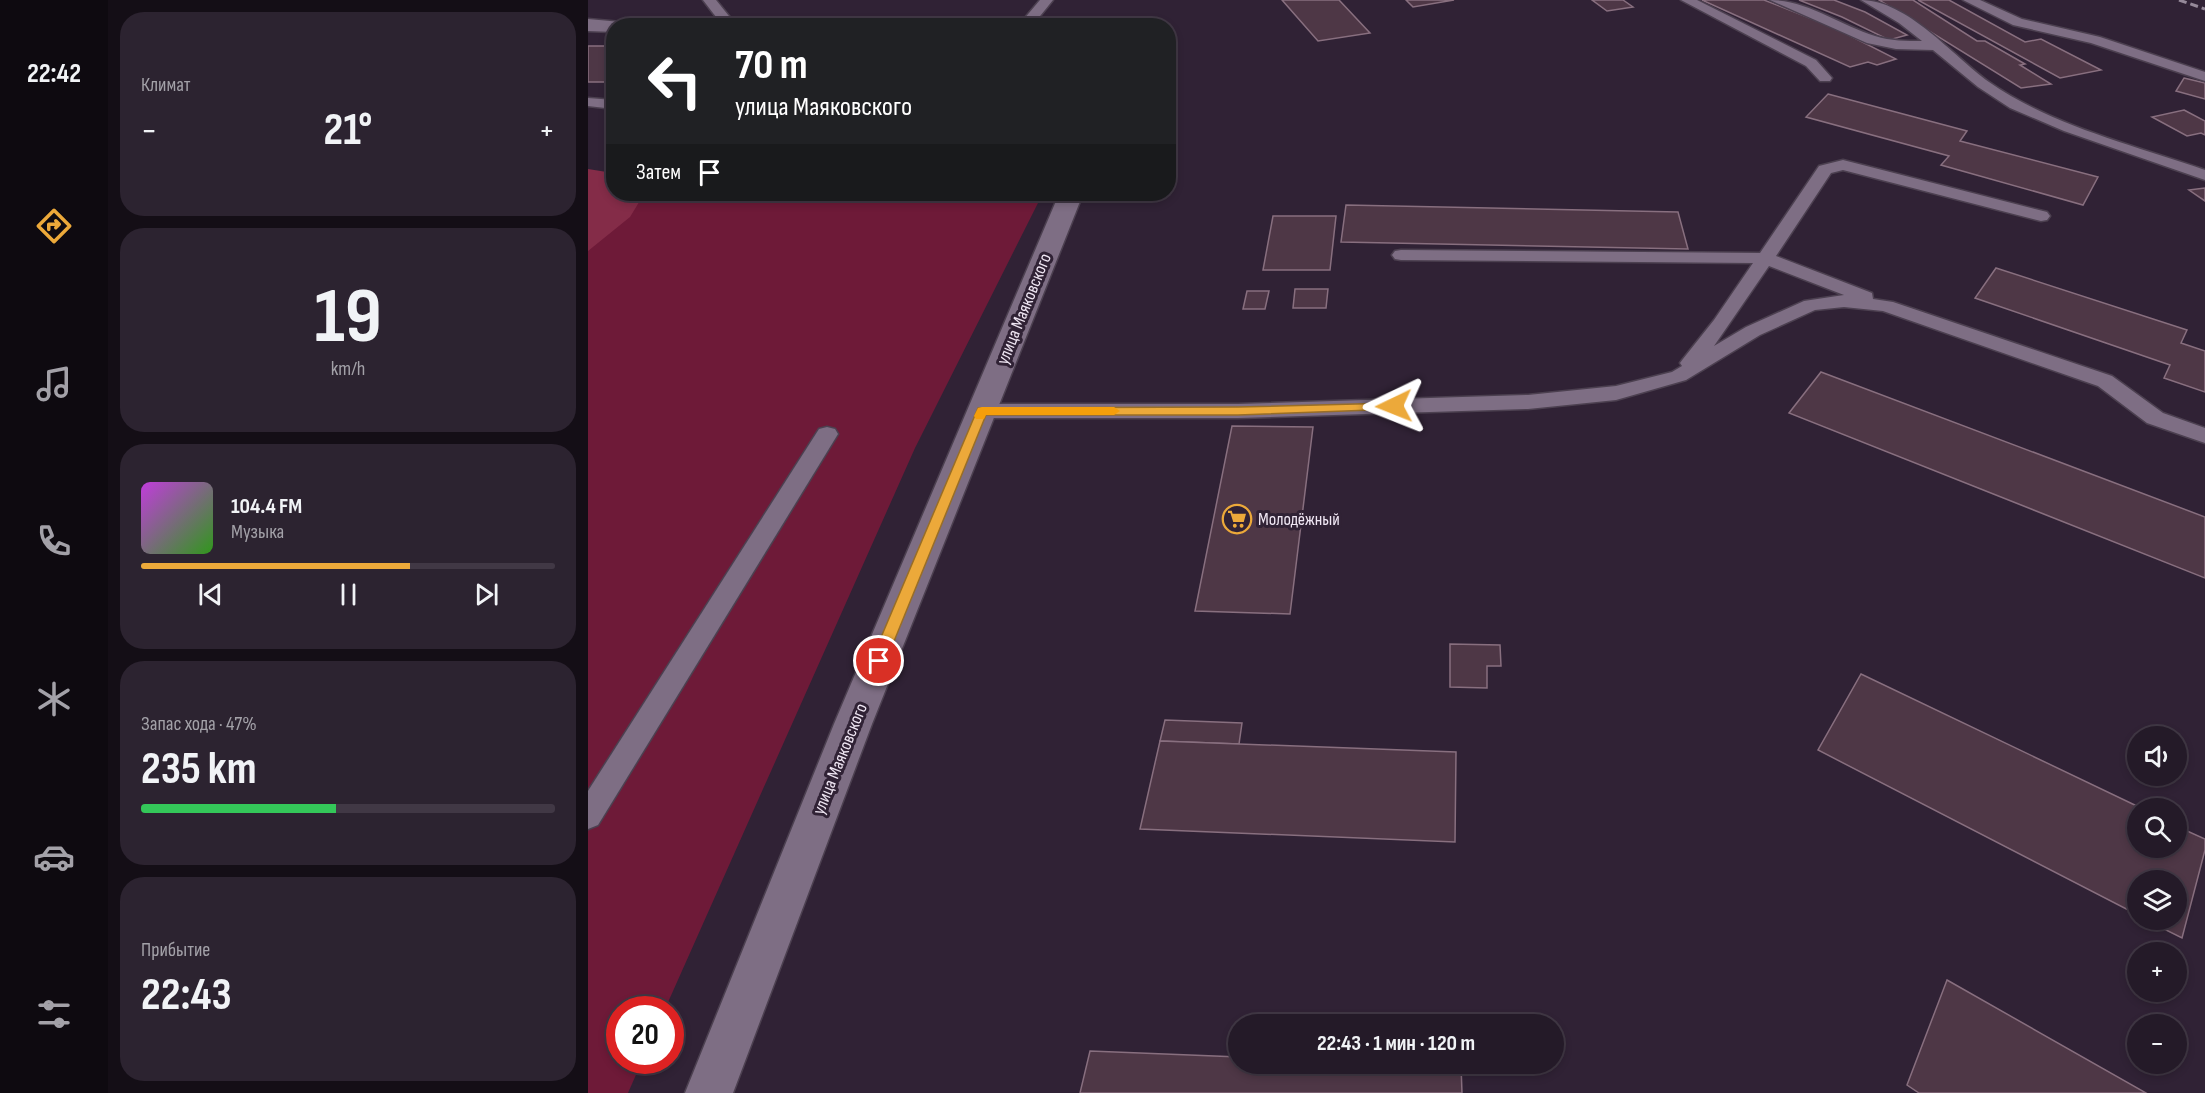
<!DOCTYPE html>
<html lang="ru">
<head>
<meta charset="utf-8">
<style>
	body { margin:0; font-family:"Sofia Sans Condensed",sans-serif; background:#2c2330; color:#f1f3f6; height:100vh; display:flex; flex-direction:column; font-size:22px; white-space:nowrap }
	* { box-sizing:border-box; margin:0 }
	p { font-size:20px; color:#a3a1a8 }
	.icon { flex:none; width:33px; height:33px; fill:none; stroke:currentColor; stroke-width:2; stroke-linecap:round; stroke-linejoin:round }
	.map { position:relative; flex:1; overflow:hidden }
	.details { display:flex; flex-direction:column; gap:12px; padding:12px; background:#140e16; width:480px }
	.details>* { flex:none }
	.top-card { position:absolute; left:18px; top:18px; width:570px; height:183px; border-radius:24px; box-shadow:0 3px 9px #0003,0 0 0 2px #413845; background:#202124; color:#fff; overflow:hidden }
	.controls { position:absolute; left:1539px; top:726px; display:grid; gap:12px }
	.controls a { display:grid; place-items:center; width:60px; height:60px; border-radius:50%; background:#241a28; box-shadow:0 3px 9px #0003,0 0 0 2px #413845; font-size:30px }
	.speed { position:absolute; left:18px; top:996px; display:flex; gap:12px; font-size:30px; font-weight:700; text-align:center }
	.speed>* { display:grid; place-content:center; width:78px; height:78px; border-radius:50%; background:#241a28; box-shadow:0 3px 9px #0003,0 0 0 2px #413845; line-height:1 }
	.speed .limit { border:9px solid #d22; background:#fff; color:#111 }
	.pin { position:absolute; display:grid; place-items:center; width:51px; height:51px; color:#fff; margin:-26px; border:3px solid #fff; border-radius:50%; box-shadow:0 2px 6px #0007 }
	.me { position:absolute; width:66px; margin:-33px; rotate:268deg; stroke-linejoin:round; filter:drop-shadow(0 0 4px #0008) }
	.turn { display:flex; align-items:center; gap:21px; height:126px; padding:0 30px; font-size:27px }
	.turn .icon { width:78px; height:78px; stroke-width:2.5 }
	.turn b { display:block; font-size:42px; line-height:51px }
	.then { display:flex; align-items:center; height:57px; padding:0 30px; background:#0003; gap:12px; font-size:22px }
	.big { font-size:45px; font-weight:700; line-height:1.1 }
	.details .card { flex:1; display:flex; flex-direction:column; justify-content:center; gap:9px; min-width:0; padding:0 21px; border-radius:24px; background:#2c2330 }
	.details .dial { align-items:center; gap:0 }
	.dial b { font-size:78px; line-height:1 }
	.song { display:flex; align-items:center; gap:18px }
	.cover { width:72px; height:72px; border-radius:9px; background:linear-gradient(135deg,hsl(290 70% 55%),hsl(110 70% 35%)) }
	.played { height:6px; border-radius:3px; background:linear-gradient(90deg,#eca93a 65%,#413845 65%) }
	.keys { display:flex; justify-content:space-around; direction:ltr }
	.heat { display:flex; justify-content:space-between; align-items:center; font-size:33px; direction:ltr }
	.charge { height:9px; border-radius:4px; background:linear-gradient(90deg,#34c759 47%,#413845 0) }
	.trip { position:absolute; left:640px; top:1014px; width:336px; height:60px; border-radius:30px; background:#241a28; box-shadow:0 3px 9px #0003,0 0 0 2px #413845; font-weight:700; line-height:60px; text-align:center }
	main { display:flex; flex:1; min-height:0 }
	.dock { display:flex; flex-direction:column; width:108px; justify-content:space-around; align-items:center; background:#0e0a10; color:#a3a1a8 }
	.dock .icon { width:42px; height:42px }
	.dock .selected { color:#eca93a }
	.dock b { font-size:27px; color:#f1f3f6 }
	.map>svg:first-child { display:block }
	.green { fill:#6e1a38 }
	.forest { fill:#842c48 }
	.building { fill:#4e3746; stroke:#886f7f; stroke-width:1.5 }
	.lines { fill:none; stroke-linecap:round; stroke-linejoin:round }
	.service-casing { stroke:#4c4050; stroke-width:3 }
	.tertiary-casing { stroke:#4c4050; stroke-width:3 }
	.service { fill:#7e6e84; fill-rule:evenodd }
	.tertiary { fill:#7e6e84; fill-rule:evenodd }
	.rail { stroke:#958999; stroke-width:3; stroke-dasharray:8 4; stroke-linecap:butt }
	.route { fill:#eca93a; stroke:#996e26; stroke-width:1.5 }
	.slow { fill:#f59e0b }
	.labels { text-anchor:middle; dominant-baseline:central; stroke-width:6; stroke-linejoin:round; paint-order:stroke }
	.street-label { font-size:18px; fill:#f0e7f4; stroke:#302235 }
	.poi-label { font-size:18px; fill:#f0e7f4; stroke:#302235; text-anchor:start }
</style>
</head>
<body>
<main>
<nav class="dock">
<b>22:42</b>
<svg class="icon selected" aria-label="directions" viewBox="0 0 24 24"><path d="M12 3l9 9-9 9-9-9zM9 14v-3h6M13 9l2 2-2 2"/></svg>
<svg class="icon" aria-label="music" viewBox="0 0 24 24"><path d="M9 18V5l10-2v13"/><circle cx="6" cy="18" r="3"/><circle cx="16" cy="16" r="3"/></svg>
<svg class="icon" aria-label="phone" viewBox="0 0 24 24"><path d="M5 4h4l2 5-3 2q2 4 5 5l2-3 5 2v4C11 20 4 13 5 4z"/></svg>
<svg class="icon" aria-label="climate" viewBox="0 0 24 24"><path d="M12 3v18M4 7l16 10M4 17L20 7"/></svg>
<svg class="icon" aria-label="car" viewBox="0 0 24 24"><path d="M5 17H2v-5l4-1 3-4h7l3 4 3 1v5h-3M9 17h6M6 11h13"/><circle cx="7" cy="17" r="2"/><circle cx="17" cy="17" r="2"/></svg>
<svg class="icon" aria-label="filters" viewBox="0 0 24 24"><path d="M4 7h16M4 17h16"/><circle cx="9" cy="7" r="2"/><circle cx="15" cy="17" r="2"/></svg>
</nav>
<section class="details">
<div class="card"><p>Климат</p>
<div class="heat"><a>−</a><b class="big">21°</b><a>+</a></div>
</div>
<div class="card dial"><b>19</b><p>km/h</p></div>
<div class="card">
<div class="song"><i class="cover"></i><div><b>104.4 FM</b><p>Музыка</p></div></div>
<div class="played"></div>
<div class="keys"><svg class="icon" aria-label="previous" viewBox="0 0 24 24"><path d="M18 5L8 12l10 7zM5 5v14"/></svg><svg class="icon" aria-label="pause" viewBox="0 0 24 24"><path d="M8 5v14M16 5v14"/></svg><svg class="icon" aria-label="next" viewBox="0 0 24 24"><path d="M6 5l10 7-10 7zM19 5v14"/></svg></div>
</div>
<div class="card"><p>Запас хода · 47%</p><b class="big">235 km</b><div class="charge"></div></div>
<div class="card"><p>Прибытие</p><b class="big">22:43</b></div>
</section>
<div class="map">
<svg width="1617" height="1093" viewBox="0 0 1617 1093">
	<rect width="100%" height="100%" fill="#302235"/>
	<!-- green -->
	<polygon class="green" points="40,194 454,195 327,448 77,1009 32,1010 32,1060 54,1061 40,1093 0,1093 0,231"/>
	<!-- forest -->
	<polygon class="forest" points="0,169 25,173 26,194 56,194 42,217 0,251"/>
	<!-- building -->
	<g class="building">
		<polygon points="694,0 751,0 782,33 730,41"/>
		<polygon points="818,0 866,0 825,7"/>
		<polygon points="1004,0 1035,0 1045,7 1019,11"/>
		<polygon points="1114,0 1176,0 1247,28 1308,59 1289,65 1280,62 1262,67"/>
		<polygon points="1211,0 1246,0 1277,12 1319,35 1301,40 1254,17"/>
		<polygon points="1291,0 1325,0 1389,41 1397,41 1437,64 1432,65 1463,84 1433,88"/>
		<polygon points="1330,0 1361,0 1437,42 1453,39 1513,70 1472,78"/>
		<rect x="0" y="46" width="26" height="36"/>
		<polygon points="1596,78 1617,83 1617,99 1588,91"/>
		<polygon points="1240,94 1379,131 1372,141 1510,177 1495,205 1353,165 1361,156 1218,117"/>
		<polygon points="1596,110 1617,121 1617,135 1613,133 1599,136 1564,117"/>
		<polygon points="1617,188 1617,201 1601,190"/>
		<polygon points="758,205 1090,212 1100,249 753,242"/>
		<polygon points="685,216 748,216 742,270 675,270"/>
		<polygon points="1408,268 1599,330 1593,343 1617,351 1617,392 1576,378 1582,365 1387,298"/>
		<polygon points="707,289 740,289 738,308 705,308"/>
		<polygon points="659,291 681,291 677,309 655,309"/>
		<polygon points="1233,372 1617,517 1617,578 1201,413"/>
		<polygon points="644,426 725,427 702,614 607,611"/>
		<polygon points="862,644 912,645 913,666 899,666 899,688 862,687"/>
		<polygon points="1273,674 1553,808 1550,808 1550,848 1588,848 1588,826 1617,839 1617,850 1594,938 1558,920 1588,920 1588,880 1550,880 1550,915 1230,750"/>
		<polygon points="577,720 654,723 651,744 572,741"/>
		<polygon points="572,741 868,752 867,842 552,829"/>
		<polygon points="1359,980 1558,1093 1331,1093 1319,1085"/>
		<polygon points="502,1051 651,1057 651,1064 873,1065 874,1093 492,1093"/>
	</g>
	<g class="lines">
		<!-- service casing -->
		<g class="service-casing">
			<g id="service">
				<polygon points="115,0 128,0 149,26 135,26"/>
				<polygon points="452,0 465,0 444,26 430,26"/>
				<polygon points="1093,0 1109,0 1228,60 1244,78 1242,81 1232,81 1218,66"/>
				<path d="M1182,0c37,0 70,25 105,36 16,5 31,5 47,5l-23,-18 -38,-23c46,0 92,56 128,82 63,44 144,63 216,88v10l-141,-49 -54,-23 -32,-21 -45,-37 -37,-1 -29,-6z"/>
				<polygon points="1375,0 1392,0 1434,19 1512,37 1617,72 1617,81 1503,43 1425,25"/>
				<polygon points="0,98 26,100 26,109 0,106"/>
				<path d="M1255,160l204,52 3,4 -3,4 -6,1 -198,-51 -12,3 -55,83 96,37 1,6 20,3 219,74 51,37 42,15v15l-58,-20 -49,-37 -215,-75 -39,-4 -29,3 -55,25 -74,45 -70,20 -88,9 -290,9h-256l-8,-2 -3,-5 3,-5 8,-2h256l290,-9 88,-9 56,-14 10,-6 -2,-3 3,-4 31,-39 39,-57 -352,-3 -6,-1 -3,-4 3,-4 6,-1 359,3 59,-87zM1181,266l75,29 -40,6 -58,26 -32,19z"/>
				<polygon points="239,427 247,429 250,434 10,825 0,829 0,791 231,429"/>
			</g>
		</g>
		<!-- tertiary casing -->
		<g class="tertiary-casing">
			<g id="tertiary">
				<polygon points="0,19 33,22 35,26 26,26 26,32 0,31"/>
				<polygon points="471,194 495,194 284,724 145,1093 97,1093 246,724"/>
			</g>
		</g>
		<!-- service -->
		<use href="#service" class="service"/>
		<!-- tertiary -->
		<use href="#tertiary" class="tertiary"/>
		<!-- rail -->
		<polyline class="rail" points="1591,0 1617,9"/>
	</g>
	<!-- route -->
	<polygon class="route" points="806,403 811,404 811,409 650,415 398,415 298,661 296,665 285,665 283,661 390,408 650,407"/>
	<!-- slow -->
	<polygon class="slow" points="394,407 526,407 532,411 526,415 398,415 396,419 388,419 386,416 390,408"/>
	<!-- icons -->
	<defs>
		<g id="supermarket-ring" transform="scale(1.5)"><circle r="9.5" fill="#302235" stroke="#eca93a" stroke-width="1.5"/><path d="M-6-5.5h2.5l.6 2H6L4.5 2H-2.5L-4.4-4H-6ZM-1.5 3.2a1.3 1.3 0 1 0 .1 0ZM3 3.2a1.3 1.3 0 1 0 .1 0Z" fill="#eca93a"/></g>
	</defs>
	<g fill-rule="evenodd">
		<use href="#supermarket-ring" x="649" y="519"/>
	</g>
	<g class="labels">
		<!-- street labels -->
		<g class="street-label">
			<text transform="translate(436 309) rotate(-68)">улица Маяковского</text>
			<text transform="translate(252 759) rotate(-68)">улица Маяковского</text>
		</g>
		<!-- poi labels -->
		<g class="poi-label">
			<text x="670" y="519">Молодёжный</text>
		</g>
	</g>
</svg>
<div class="controls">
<a><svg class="icon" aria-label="sound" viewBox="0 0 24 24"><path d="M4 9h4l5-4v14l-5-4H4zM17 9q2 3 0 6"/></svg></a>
<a><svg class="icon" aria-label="search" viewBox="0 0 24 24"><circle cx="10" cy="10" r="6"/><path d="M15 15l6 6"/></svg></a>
<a><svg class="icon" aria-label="layers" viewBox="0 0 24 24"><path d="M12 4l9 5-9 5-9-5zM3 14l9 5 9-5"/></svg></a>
<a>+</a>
<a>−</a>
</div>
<div class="speed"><div class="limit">20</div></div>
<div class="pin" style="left:291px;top:661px;background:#d93025"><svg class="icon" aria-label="arrive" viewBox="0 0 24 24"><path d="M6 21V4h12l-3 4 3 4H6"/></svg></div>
<svg class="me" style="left:806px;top:406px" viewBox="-20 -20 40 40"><path d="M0-17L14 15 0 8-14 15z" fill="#eca93a" stroke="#fff" stroke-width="4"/></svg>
<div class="trip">22:43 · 1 мин · 120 m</div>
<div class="top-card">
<div class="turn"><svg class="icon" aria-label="left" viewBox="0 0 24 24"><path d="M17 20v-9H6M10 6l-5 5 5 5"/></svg><div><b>70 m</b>улица Маяковского</div></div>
<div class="then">Затем<svg class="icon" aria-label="arrive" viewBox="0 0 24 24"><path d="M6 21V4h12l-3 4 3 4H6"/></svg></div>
</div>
</div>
</main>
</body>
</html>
